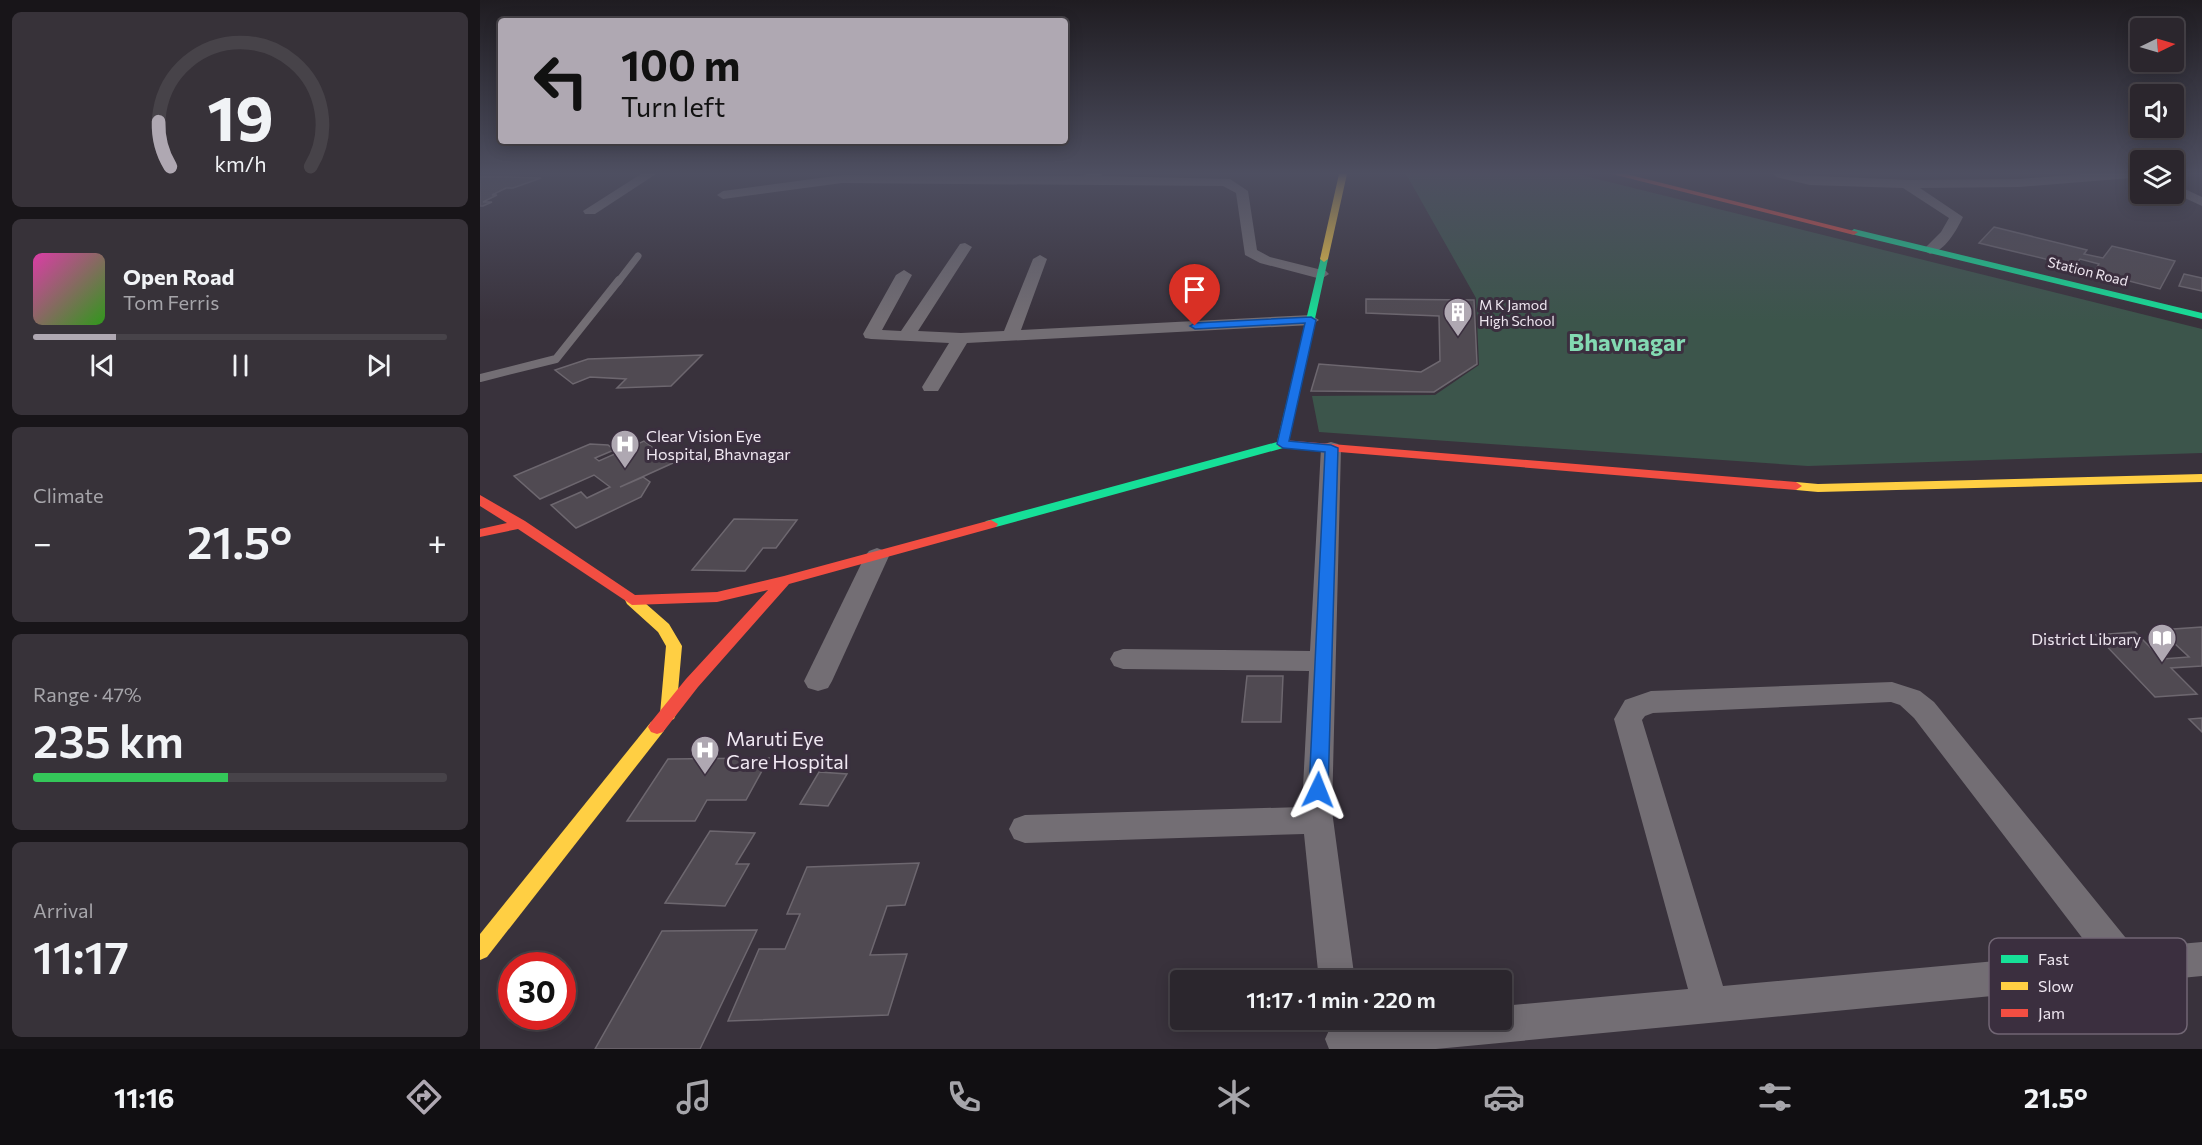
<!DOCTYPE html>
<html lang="en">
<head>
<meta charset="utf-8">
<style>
	body { margin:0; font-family:Commissioner,sans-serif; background:#373239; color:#f1f3f6; height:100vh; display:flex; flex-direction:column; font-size:22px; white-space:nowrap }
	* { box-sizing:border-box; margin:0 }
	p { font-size:20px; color:#a6a5aa }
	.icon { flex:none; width:33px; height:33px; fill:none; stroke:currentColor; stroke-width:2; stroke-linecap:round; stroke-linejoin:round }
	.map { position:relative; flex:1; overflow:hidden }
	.details { display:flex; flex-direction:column; gap:12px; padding:12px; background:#181519; width:480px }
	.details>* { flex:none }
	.guide { position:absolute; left:18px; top:18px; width:570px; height:126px; border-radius:6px; box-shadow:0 3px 15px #0003,0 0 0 2px #474349; background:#afa8b2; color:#111; overflow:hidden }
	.needle { width:39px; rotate:85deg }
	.tools { position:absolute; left:1650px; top:18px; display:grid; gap:12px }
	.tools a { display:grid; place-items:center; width:54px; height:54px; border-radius:6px; background:#2b262d; box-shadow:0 3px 15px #0003,0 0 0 2px #474349; font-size:30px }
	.speed { position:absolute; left:18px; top:952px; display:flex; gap:12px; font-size:30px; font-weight:700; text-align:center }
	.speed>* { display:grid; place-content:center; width:78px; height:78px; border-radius:50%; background:#2b262d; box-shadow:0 3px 15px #0003,0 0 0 2px #474349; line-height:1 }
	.speed .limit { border:9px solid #d22; background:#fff; color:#111 }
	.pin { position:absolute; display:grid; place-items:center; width:51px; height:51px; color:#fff; margin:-62px -26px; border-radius:50% 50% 50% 0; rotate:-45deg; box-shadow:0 0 6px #0007 }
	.pin .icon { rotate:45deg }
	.me { position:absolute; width:66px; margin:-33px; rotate:2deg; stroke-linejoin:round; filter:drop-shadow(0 0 4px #0008) }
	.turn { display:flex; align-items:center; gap:21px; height:126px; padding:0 24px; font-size:27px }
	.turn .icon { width:78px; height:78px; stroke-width:2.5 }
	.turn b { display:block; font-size:42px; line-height:51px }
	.big { font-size:45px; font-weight:600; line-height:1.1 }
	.details .tile { flex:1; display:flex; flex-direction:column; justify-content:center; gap:9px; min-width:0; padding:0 21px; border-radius:9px; background:#373239 }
	.details .dial { align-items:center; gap:0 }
	.dial svg { height:156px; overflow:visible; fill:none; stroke:#474349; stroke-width:7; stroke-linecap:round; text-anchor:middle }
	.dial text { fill:#f1f3f6; stroke:none }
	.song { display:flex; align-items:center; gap:18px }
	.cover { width:72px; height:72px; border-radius:9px; background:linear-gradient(135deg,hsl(320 70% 55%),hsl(110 70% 35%)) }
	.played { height:6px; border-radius:3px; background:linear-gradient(90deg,#afa8b2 20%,#474349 20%) }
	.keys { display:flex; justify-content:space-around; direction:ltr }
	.heat { display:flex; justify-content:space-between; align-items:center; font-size:33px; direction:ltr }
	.charge { height:9px; border-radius:4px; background:linear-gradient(90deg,#34c759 47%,#474349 0) }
	.trip { position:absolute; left:690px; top:970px; width:342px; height:60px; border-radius:6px; background:#2b262d; box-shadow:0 3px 15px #0003,0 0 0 2px #474349; font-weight:600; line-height:60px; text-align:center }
	.tabs { display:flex; height:96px; justify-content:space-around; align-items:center; background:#110f12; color:#a6a5aa }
	.tabs .icon { width:42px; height:42px }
	.tabs .current { color:#afa8b2 }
	.tabs b { font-size:27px; color:#f1f3f6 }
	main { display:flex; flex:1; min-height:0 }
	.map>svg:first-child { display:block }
	.green { fill:#3c554b }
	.building { fill:#504a52; stroke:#6d676f; stroke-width:1.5 }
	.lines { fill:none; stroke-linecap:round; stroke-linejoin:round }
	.lane-far1 { stroke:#736e74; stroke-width:7 }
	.lane { stroke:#736e74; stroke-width:8 }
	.street { fill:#736e74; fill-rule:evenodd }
	.fast { fill:#16e098; fill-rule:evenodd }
	.slow { fill:#ffcf43; fill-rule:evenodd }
	.jam { fill:#f24e42; fill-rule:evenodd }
	.route { fill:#1a73e8; stroke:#114b97; stroke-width:1.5 }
	.labels { text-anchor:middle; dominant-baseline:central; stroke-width:6; stroke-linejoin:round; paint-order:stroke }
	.far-street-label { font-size:14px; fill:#efe7f1; stroke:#3b2f3f }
	.far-poi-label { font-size:14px; fill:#efe7f1; stroke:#3b2f3f; text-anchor:start }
	.poi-label { font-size:16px; fill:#efe7f1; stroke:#3b2f3f; text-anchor:start }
	.near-poi-label { font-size:20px; fill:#efe7f1; stroke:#3b2f3f; text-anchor:start }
	.far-town-label { font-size:24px; font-weight:bold; fill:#83d9b2; stroke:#3b2f3f }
	.key { fill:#3b2f3f; stroke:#716674; stroke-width:1.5 }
	.key-label { font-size:16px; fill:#efe7f1 }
</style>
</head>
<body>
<main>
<section class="details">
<div class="tile dial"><svg viewBox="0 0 100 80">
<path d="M14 69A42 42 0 1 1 86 69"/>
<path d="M14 69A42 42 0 0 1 8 46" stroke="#afa8b2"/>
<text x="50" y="56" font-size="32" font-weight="700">19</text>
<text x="50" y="72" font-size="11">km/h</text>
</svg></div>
<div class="tile">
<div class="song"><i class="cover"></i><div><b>Open Road</b><p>Tom Ferris</p></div></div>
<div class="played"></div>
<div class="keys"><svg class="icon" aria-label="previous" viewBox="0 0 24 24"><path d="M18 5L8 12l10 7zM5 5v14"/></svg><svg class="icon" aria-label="pause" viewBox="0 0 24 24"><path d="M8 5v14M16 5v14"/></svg><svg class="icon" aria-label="next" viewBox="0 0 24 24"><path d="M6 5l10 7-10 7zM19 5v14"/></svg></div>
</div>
<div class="tile"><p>Climate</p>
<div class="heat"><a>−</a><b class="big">21.5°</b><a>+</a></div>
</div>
<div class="tile"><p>Range · 47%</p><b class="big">235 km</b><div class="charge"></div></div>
<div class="tile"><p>Arrival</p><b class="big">11:17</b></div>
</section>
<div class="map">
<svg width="1722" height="1049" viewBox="0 0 1722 1049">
	<rect width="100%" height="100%" fill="#39323c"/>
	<!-- green -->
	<polygon class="green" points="926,174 1097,174 1722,329 1722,453 1328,466 839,432 832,396 955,395 999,365 996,298"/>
	<!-- building -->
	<g class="building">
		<polygon points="0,177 27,177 61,178 33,188 26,188 12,195 17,195 3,202 12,202 3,206 0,206"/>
		<polygon points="1514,227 1607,250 1604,254 1623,258 1632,246 1695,261 1680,289 1614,272 1619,264 1600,259 1594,266 1499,243"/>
		<polygon points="1704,274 1722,278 1722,291 1699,286"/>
		<polygon points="886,299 994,300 997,364 954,392 831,391 839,364 941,372 960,361 959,316 886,313"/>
		<polygon points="222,355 191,386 137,388 146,379 110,377 93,384 75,370 108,359"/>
		<polygon points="164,441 193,463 140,487 163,477 170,482 161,497 96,528 71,505 101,492 107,498 130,487 114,475 60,499 34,476 110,444 128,445 134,450 115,458 119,461"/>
		<polygon points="254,519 317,520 296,548 283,548 265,571 212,570"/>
		<polygon points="1722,627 1722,666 1691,668 1717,694 1675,697 1616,635 1655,632 1682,659 1709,657 1680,630"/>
		<polygon points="767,676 803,676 801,722 762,722"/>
		<polygon points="1722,718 1722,732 1709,719"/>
		<polygon points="289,758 266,800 227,800 215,821 147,821 188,759"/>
		<polygon points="339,772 367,774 348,806 320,804"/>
		<polygon points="230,831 275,833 256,864 269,864 245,906 185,903"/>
		<polygon points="439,863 425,905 407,906 390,955 427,954 408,1015 248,1021 279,949 305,949 320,914 307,914 327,867"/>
		<polygon points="277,930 220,1049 115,1049 182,931"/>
	</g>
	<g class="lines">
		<!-- lane-far1 -->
		<polyline class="lane-far1" points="138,282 158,256"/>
		<!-- lane -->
		<polyline class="lane" points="0,378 76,359 139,280"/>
		<!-- street -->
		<g class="street">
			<polygon points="161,174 176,174 115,214 105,214 103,211"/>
			<polygon points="607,174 622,174 621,176 750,179 768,191 777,250 790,257 846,271 849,274 841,279 780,263 765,255 756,193 743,186 362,183 243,199 237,195 243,191 362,175 601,176"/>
			<path d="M1294,174l135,6 110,-1 64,-5h54l-6,4 -112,9 -99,1 43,29c-7,14 -17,33 -33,37l-7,-4 18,-18 8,-14 -46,-30 -93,-3 -34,-8z"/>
			<polygon points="1694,184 1722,197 1722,206 1694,193"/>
			<polygon points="485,243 492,247 438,331 481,333 524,331 553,259 560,255 567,259 541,330 831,315 839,320 831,325 487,343 458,391 444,391 442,387 469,343 391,339 385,338 383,334 416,275 424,270 432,275 402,330 421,331 480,244"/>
			<polygon points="851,442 858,444 861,448 852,811 875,981 839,981 824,834 545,843 534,839 529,829 534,819 545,815 822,807 829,671 643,669 634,666 630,659 634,652 643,649 830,651 841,448 844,444"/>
			<polygon points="397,548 405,551 409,556 352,681 348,688 338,691 328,688 324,681 385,556 389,551"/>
			<path d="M1412,682l28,9 14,11 200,246 68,-6v34l-766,73h-107l-4,-10 6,-13 13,-6h158v-14l186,-17 -74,-270 11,-19 26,-9zM1411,702l9,3 14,13 179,234 -370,34 -81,-266 3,-4 8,-3z"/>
		</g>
		<!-- fast -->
		<g class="fast">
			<polygon points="1374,229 1722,313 1722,319 1371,234 1370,232"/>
			<polygon points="841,257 848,259 807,447 516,527 506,527 504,524 506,521 797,442"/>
		</g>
		<!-- slow -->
		<g class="slow">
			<polygon points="859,174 867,174 848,259 844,262 840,259"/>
			<polygon points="1722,474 1722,482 1338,492 1316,490 1310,486 1316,482 1338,484"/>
			<polygon points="152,595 157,596 189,624 202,646 196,714 194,719 188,721 182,719 180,714 186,646 178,632 147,604 145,600 147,596"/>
			<polygon points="177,720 183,722 186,727 183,732 7,957 0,960 0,934 171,722"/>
		</g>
		<!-- jam -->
		<g class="jam">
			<polygon points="1132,174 1146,174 1378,232 1374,235"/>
			<polygon points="803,440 1316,482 1322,486 1316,490 799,447 797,444"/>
			<polygon points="0,495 45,521 155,595 237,592 304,576 511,520 518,524 516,527 309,584 218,687 183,732 177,734 171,732 168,727 171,722 206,679 288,590 237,602 152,605 38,529 0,537 0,529 27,523 0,506"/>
		</g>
	</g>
	<!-- sky -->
	<linearGradient id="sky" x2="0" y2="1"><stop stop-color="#1f1c21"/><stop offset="0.54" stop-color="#4e4f61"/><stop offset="1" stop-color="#4e4f61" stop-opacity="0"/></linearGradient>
	<rect width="1722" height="321" fill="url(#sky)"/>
	<!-- route -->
	<polygon class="route" points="831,317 836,320 809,441 851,445 858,448 848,790 845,795 838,797 832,795 829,790 845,452 803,448 797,444 825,323 715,329 710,326 715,323"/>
	<!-- icons -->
	<defs>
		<g id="building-pin" transform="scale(1.5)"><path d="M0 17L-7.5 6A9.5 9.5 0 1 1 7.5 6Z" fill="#afa8b2" stroke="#3b2f3f"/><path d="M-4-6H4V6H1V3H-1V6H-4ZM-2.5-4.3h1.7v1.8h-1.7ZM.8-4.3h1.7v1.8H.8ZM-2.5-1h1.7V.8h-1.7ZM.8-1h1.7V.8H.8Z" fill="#fff"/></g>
		<g id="hospital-pin" transform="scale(1.5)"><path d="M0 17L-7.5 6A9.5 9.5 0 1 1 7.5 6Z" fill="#afa8b2" stroke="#3b2f3f"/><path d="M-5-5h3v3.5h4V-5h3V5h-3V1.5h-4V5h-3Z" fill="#fff"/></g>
		<g id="library-pin" transform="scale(1.5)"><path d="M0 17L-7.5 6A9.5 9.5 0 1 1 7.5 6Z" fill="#afa8b2" stroke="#3b2f3f"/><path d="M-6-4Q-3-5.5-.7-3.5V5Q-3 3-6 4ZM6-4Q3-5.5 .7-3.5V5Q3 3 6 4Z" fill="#fff"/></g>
	</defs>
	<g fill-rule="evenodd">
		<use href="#building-pin" x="978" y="312"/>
		<use href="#hospital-pin" x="145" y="444"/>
		<use href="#library-pin" x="1682" y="638"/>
		<use href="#hospital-pin" x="225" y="750"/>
	</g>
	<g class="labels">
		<!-- far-street labels -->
		<g class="far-street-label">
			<text transform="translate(1608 271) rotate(14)">Station Road</text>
		</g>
		<!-- far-poi labels -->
		<g class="far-poi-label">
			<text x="999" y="304">M K Jamod<tspan x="999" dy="16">High School</tspan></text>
		</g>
		<!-- poi labels -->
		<g class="poi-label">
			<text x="166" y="435">Clear Vision Eye<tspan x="166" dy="18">Hospital, Bhavnagar</tspan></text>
			<text x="1661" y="638" text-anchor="end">District Library</text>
		</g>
		<!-- near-poi labels -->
		<g class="near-poi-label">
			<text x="246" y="738">Maruti Eye<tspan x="246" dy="23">Care Hospital</tspan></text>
		</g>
		<!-- far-town labels -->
		<g class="far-town-label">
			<text x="1147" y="341">Bhavnagar</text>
		</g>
	</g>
	<!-- legend -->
	<rect x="1509" y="938" width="198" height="96" rx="9" class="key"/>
	<rect x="1521" y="955" width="27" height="8" fill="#16e098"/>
	<rect x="1521" y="982" width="27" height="8" fill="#ffcf43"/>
	<rect x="1521" y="1009" width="27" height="8" fill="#f24e42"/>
	<g class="key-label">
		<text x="1558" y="965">Fast</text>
		<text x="1558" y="992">Slow</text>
		<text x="1558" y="1019">Jam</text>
	</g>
</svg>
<div class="tools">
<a><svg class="needle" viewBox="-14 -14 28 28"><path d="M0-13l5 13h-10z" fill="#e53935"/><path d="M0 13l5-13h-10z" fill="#a6a5aa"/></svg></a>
<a><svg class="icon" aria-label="sound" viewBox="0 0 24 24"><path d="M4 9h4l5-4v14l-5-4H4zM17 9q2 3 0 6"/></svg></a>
<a><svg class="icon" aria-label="layers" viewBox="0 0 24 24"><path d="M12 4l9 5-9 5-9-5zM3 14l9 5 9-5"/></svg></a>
</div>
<div class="speed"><div class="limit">30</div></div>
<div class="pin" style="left:715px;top:326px;background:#d93025"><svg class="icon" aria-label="arrive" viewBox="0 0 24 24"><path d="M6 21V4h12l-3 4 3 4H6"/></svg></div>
<svg class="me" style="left:838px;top:790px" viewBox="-20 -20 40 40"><path d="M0-17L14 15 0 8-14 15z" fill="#1a73e8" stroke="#fff" stroke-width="4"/></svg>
<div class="trip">11:17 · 1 min · 220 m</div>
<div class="guide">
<div class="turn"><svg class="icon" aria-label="left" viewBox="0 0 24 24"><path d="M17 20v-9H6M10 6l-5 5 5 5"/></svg><div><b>100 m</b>Turn left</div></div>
</div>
</div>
</main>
<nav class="tabs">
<b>11:16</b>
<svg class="icon current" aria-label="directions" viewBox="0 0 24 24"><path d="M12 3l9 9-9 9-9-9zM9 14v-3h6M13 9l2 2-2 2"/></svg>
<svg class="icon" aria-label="music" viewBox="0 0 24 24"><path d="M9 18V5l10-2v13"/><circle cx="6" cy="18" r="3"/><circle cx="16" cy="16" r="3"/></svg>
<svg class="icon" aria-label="phone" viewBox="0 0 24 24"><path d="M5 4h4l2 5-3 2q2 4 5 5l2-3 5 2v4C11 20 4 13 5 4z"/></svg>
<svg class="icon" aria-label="climate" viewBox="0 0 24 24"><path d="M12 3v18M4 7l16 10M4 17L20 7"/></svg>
<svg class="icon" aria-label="car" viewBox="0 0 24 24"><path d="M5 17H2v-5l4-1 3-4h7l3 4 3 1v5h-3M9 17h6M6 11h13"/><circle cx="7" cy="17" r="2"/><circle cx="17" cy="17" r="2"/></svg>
<svg class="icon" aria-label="filters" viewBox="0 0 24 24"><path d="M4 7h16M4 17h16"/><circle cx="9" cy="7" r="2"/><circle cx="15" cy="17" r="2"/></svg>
<b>21.5°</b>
</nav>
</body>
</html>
